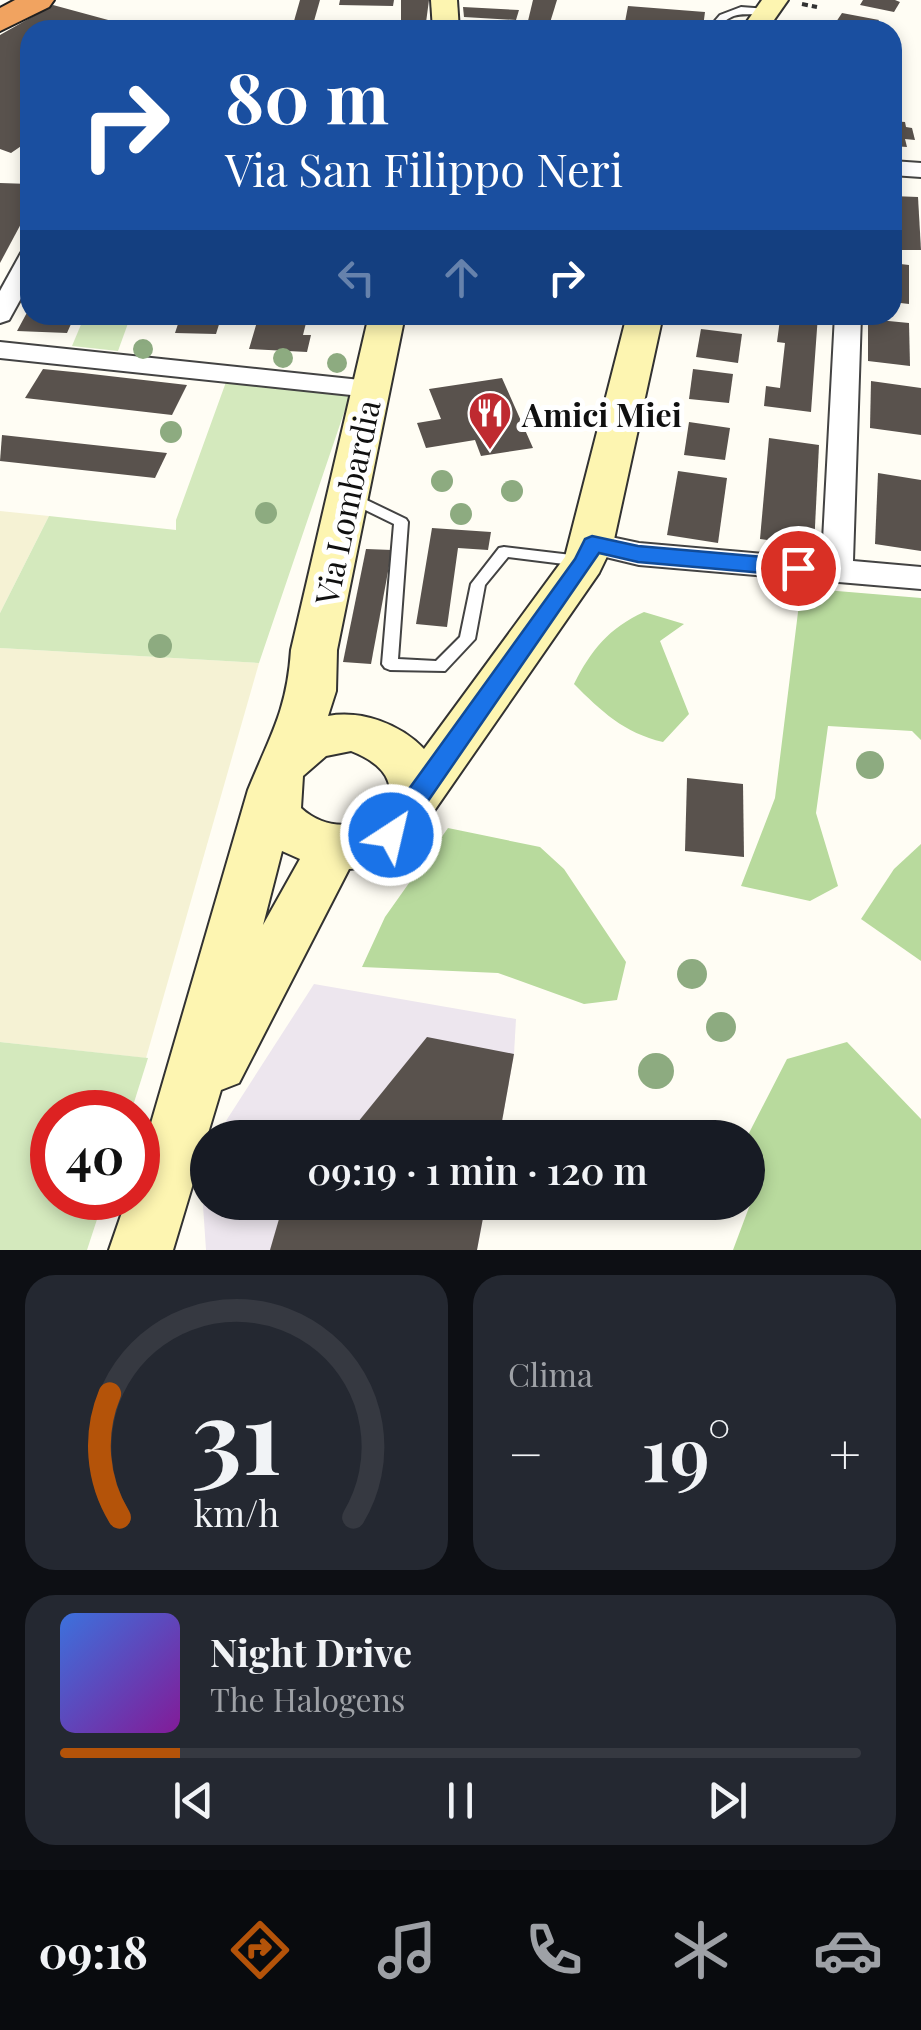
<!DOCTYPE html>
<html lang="it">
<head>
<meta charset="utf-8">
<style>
	body { margin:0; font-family:"Playfair Display",serif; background:#242831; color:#f1f3f6; height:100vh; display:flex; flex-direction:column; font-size:38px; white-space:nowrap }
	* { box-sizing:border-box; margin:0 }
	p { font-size:32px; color:#9ea1a6 }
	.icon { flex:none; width:55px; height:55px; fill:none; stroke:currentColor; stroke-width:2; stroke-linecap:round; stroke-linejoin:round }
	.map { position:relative; height:1250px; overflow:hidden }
	.panel { display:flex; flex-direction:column; gap:25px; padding:25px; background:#0d0f14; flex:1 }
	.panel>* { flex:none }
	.top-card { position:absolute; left:20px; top:20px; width:882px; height:305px; border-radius:30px; box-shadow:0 5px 15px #0003; background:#1a4fa0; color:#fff; overflow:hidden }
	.speed { position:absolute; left:30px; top:1090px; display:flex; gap:20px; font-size:50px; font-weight:700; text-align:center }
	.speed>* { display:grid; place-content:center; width:130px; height:130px; border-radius:50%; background:#171b24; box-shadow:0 5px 15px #0003; line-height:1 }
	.speed .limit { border:15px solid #d22; background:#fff; color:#111 }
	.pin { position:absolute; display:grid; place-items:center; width:85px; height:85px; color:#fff; margin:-42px; border:5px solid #fff; border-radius:50%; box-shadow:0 2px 10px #0007 }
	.me { position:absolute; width:110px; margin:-55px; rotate:35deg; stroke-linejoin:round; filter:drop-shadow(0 0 8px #0008) }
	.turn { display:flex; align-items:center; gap:35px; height:210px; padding:0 40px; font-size:45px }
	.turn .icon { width:130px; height:130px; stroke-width:2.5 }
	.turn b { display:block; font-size:70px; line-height:85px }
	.lanes { display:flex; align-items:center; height:95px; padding:0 40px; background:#0003; justify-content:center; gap:50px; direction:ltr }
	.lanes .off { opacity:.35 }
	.big { font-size:75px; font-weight:600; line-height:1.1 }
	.panel .widget { flex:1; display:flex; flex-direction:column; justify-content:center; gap:15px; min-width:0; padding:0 35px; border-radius:30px; background:#242831 }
	.panel .dial { align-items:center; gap:0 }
	.dial svg { height:260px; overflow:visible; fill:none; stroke:#363941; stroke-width:7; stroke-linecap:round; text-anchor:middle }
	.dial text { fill:#f1f3f6; stroke:none }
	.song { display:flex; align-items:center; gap:30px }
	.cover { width:120px; height:120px; border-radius:15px; background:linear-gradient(135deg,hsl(220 70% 55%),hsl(290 70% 35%)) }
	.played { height:10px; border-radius:5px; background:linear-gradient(90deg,#b45309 15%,#363941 15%) }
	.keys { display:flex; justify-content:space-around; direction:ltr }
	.heat { display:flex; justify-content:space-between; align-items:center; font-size:55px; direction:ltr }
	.panel .tiles { flex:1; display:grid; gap:25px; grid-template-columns:1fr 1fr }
	.widget:last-child { grid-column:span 2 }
	.trip { position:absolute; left:190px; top:1120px; width:575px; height:100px; border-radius:50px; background:#171b24; box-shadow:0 5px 15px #0003; font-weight:600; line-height:100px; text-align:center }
	.tabs { display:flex; height:160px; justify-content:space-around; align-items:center; background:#090b0e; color:#9ea1a6 }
	.tabs .icon { width:70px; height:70px }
	.tabs .current { color:#b45309 }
	.tabs b { font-size:45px; color:#f1f3f6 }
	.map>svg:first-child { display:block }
	.industrial { fill:#ede6ee }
	.farmland { fill:#f5f2d4 }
	.green { fill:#d4e9bd }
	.forest { fill:#b8da9d }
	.building { fill:#59524d }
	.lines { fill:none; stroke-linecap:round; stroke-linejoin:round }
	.lane-casing { stroke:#434343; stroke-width:4 }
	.street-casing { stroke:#434343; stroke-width:4 }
	.secondary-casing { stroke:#323232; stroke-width:4 }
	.highway-casing { stroke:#212121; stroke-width:4 }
	.path { stroke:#323232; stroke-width:4; stroke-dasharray:6 4; stroke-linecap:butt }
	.lane { fill:#fff; fill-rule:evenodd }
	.street { fill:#fff; fill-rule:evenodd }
	.secondary { fill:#fdf5b1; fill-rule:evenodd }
	.highway { fill:#f1a360; fill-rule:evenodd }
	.tree { fill:#8dab80 }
	.route { fill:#1a73e8; stroke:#114b97; stroke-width:2.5 }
	.labels { text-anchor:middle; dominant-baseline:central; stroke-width:10; stroke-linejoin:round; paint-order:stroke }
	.poi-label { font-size:32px; font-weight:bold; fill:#101010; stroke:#fff; text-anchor:start }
	.street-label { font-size:32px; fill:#101010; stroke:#fff }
</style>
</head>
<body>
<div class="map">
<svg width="921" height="1250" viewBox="0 0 921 1250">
	<rect width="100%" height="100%" fill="#fffdf4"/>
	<!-- industrial -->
	<g class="industrial">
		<polygon points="314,984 516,1019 514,1054 499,1137 215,1138"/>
		<polygon points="207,1150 208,1202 486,1203 477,1250 206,1250 200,1161"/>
	</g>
	<!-- farmland -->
	<g class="farmland">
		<polygon points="0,511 49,516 0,613"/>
		<polygon points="0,648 259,663 146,1058 0,1042"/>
	</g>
	<!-- green -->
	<g class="green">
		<polygon points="85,315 131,315 118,351 72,346"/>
		<polygon points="226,382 350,395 259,663 0,648 0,613 49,516 176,530 176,520"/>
		<polygon points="0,1042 148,1058 131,1112 52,1112 52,1198 104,1198 87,1250 0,1250"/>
	</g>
	<!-- forest -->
	<g class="forest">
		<polygon points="801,588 921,598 921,740 912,731 828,726 816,813 838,886 810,901 741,886 775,798"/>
		<path d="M644,612l40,12 -24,17 29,73 -26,28c-39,-9 -62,-31 -89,-58 17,-34 35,-56 70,-72z"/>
		<polygon points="448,828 540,847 564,869 626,962 617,1000 584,1004 498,973 362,967 385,917"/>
		<polygon points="921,844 921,961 861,919 894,869"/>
		<polygon points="847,1042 921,1119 921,1250 733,1250 751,1202 749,1133 787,1059"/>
	</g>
	<!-- building -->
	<g class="building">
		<polygon points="300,0 320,0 314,21 294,21"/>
		<polygon points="340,0 394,0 393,6 339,5"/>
		<polygon points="401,0 429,0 425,30 384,30 384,22 401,21"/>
		<polygon points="533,0 557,0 549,26 527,25"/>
		<polygon points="863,0 895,0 900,2 894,12 860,5"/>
		<polygon points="53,5 145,30 30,30 30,140 11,153 0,149 0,35"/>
		<polygon points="628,6 705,12 703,27 646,30 647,24 625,22"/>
		<polygon points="463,7 519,10 516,20 464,17"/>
		<polygon points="842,13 879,20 872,30 839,30 842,26 834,25"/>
		<polygon points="477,21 520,23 518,30 475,30"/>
		<polygon points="892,121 905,122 906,127 912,128 915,140 905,139 907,147 892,146"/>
		<polygon points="0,183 30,184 30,207 0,263"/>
		<polygon points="892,196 918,197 921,250 892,250"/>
		<polygon points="892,263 909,265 909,304 892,302"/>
		<polygon points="30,307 30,315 75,315 67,333 17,331"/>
		<polygon points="181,315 222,315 216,334 175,333"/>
		<polygon points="259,315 308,315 303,335 311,335 307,352 249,349"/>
		<polygon points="786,315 818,315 811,412 764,406 766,386 780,388 785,343 777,342 780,319 786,319"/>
		<polygon points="868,319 909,323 910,366 868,361"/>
		<polygon points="701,329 742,334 738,363 696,357"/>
		<polygon points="43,369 83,373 187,385 172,415 25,398"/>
		<polygon points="693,369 733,374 729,403 689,399"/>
		<polygon points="502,378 533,448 481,456 475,440 426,448 417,423 441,419 429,389"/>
		<polygon points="871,381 921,388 921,435 870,428"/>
		<polygon points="689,422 730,428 725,460 684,455"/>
		<polygon points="2,435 167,453 155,478 0,461"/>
		<polygon points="769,438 819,445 814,547 760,539"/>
		<polygon points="678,471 727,478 718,543 667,535"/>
		<polygon points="878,473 921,480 921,551 875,544"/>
		<polygon points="432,528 491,532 488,550 458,548 447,627 416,624"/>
		<polygon points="366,549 392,550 371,664 343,662"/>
		<polygon points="687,778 743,784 744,857 685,851"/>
		<polygon points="427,1037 514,1054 499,1138 345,1138"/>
		<polygon points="292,1202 486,1202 477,1250 270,1250 279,1219"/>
	</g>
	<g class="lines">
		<!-- lane casing -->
		<g class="lane-casing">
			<g id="lane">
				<path d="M741,7l26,2 4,3c-24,7 -34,-7 -55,18h-9l13,-15z"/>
				<polygon points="350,492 406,519 408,522 398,659 436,661 460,637 471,584 499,548 504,547 580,556 587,561 580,566 508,557 485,585 475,639 445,671 390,670 385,668 382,664 394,524 345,500 343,497 345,494"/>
			</g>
		</g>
		<!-- street casing -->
		<g class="street-casing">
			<g id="street">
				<polygon points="892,161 921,163 921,177 892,175"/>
				<polygon points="30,251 30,282 9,320 0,323 0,291 21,253"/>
				<polygon points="835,315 861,315 853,561 921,567 921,589 639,565 581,551 577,544 581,537 592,533 639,543 822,559"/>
				<polygon points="0,342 370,381 384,389 370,397 0,358"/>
			</g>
		</g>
		<!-- secondary casing -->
		<g class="secondary-casing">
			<g id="secondary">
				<polygon points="431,0 457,0 459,30 433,30"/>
				<polygon points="762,0 788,0 767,30 741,30"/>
				<path d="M369,315h36l-68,335 -1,41 -8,25c34,-6 72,8 96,33l141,-192 62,-242h36l-50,229 -14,29 -165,238c-15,33 -48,56 -85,58l-110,214 -18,7 -48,160h-64l18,-52h11v-30l110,-378c22,-54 39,-79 43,-140zM351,751c89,35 3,106 -50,57l2,-32 23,-20zM282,851l18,8 -37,66z"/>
			</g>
		</g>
		<!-- highway casing -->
		<g class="highway-casing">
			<polygon id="highway" points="15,0 54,0 49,7 0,31 0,8"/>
		</g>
		<!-- path -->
		<polyline class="path" points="802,4 817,7"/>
		<!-- lane -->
		<use href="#lane" class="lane"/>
		<!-- street -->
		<use href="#street" class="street"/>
		<!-- secondary -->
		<use href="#secondary" class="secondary"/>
		<!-- highway -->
		<use href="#highway" class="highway"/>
	</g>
	<!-- trees -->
	<g class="tree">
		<circle cx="143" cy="349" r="10"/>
		<circle cx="283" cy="358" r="10"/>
		<circle cx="337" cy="363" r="10"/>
		<circle cx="171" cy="432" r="11"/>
		<circle cx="442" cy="481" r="11"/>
		<circle cx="512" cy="491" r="11"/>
		<circle cx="266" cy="513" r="11"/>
		<circle cx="461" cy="514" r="11"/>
		<circle cx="160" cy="646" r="12"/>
		<circle cx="870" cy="765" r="14"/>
		<circle cx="692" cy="974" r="15"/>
		<circle cx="721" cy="1027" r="15"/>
		<circle cx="656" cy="1071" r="18"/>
	</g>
	<!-- route -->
	<path class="route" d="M592,536l46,10 160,14 10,8 -10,8 -160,-14 -39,-9 -171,248c-8,19 -21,50 -46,41l-4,-7 21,-24 10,-22 166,-230 10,-20z"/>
	<!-- icons -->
	<defs>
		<g id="restaurant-pin" transform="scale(2.25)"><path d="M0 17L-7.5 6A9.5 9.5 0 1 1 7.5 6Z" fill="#bf2a30" stroke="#fff"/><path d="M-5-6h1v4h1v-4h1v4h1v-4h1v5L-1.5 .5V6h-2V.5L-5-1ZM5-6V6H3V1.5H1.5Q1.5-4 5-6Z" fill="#fff"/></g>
	</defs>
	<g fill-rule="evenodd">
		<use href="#restaurant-pin" x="490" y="413"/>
	</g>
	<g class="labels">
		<!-- poi labels -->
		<g class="poi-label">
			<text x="522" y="413">Amici Miei</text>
		</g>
		<!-- street labels -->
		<g class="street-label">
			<text transform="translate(346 502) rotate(-78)">Via Lombardia</text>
		</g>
	</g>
</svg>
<div class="speed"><div class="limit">40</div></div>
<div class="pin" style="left:798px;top:568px;background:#d93025"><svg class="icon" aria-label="arrive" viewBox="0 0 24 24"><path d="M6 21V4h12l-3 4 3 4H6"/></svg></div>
<svg class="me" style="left:391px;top:835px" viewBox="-20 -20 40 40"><circle r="17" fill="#1a73e8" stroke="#fff" stroke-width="3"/><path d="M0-11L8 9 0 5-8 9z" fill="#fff"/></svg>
<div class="trip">09:19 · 1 min · 120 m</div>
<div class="top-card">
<div class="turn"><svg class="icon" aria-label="right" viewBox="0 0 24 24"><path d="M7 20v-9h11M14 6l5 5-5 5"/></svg><div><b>80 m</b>Via San Filippo Neri</div></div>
<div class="lanes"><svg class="icon off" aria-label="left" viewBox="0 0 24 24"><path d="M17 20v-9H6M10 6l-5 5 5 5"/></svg><svg class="icon off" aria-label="ahead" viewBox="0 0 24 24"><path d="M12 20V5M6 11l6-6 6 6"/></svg><svg class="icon" aria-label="right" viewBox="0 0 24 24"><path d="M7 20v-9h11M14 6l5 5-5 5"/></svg></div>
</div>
</div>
<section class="panel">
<div class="tiles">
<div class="widget dial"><svg viewBox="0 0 100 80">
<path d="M14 69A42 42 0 1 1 86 69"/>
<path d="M14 69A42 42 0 0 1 11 31" stroke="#b45309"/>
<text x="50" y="56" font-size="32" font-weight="700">31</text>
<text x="50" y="72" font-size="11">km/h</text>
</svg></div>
<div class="widget"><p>Clima</p>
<div class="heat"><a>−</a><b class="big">19°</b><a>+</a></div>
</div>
<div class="widget">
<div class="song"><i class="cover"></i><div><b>Night Drive</b><p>The Halogens</p></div></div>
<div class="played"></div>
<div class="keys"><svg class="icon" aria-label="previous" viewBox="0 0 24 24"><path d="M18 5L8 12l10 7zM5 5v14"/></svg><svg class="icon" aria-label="pause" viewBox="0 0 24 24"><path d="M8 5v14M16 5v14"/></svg><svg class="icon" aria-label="next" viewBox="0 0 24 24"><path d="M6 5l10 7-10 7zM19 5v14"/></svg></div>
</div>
</div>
</section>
<nav class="tabs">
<b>09:18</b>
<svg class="icon current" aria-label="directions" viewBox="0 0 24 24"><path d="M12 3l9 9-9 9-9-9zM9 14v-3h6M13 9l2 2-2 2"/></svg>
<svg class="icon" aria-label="music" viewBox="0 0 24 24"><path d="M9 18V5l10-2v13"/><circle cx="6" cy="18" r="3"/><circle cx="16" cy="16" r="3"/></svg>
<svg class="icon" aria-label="phone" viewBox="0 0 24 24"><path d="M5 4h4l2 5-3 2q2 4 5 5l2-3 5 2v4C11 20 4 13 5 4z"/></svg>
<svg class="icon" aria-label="climate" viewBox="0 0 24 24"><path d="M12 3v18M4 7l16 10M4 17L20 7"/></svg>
<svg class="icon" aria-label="car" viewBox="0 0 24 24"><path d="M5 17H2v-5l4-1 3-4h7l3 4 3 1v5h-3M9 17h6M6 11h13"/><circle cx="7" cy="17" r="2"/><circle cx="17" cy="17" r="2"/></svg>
</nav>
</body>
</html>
